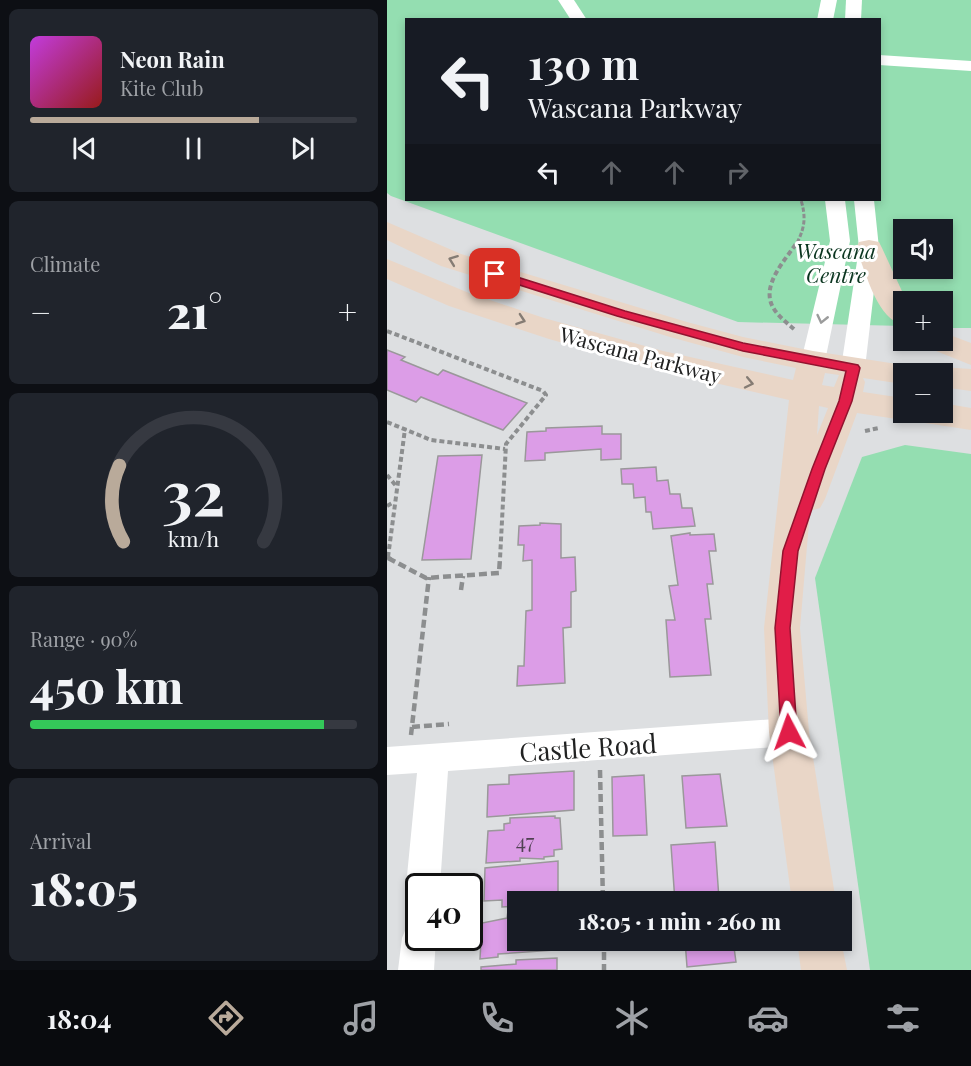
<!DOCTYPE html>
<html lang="en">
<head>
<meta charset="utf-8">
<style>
	body { margin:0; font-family:"Playfair Display",serif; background:#20242c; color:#f1f3f6; height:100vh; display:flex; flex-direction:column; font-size:22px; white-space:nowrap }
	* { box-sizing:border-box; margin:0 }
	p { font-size:20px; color:#9ea1a6 }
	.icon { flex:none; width:33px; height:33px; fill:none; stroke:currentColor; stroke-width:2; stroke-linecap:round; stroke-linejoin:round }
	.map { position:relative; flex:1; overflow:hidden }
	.panel { display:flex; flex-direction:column; gap:9px; padding:9px; background:#0d0f14; width:387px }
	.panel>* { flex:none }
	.banner { position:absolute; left:18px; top:18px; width:476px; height:183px; border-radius:0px; box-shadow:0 3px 9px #0003; background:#171b24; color:#f1f3f6; overflow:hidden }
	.tools { position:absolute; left:506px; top:219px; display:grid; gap:12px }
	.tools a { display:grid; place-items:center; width:60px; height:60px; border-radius:0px; background:#171b24; box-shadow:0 3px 9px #0003; font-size:30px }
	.speed { position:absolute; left:18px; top:873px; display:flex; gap:12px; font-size:30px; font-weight:700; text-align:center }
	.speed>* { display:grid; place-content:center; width:78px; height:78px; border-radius:50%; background:#171b24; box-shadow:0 3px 9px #0003; line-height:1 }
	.speed .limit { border:3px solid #111; border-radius:9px; background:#fff; color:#111 }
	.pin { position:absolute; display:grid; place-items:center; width:51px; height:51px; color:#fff; margin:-26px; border-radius:12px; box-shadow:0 3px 9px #0006 }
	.me { position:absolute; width:66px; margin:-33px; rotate:356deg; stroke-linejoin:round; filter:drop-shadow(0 0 4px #0008) }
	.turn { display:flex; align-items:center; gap:21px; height:126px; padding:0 24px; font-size:27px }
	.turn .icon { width:78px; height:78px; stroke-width:2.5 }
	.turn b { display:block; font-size:42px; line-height:51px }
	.lanes { display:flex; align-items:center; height:57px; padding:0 24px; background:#0003; justify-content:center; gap:30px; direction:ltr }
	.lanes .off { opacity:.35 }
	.big { font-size:45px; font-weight:800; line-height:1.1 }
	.panel .tile { flex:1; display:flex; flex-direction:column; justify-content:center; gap:9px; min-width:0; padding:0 21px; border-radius:9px; background:#20242c }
	.panel .dial { align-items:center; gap:0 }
	.dial svg { height:156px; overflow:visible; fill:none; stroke:#363941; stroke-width:7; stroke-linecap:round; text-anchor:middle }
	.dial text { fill:#f1f3f6; stroke:none }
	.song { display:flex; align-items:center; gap:18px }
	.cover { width:72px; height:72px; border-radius:9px; background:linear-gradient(135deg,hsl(290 70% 55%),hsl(0 70% 35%)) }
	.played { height:6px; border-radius:3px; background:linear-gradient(90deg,#b9aa9a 70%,#363941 70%) }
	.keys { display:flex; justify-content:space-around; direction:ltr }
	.heat { display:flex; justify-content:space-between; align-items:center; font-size:33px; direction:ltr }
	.charge { height:9px; border-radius:4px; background:linear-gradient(90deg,#34c759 90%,#363941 0) }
	.trip { position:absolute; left:120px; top:891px; width:345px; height:60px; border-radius:0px; background:#171b24; box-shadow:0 3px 9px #0003; font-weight:800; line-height:60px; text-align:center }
	.dock { display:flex; height:96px; justify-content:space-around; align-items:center; background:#090b0e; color:#9ea1a6 }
	.dock .icon { width:42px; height:42px }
	.dock .current { color:#b9aa9a }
	.dock b { font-size:27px; color:#f1f3f6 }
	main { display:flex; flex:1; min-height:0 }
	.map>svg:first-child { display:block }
	.green { fill:#94deb1; fill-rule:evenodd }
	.building { fill:#dc9de7; stroke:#9a989a; stroke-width:1.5 }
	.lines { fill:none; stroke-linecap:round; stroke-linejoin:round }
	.path-far2 { stroke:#8c8e8f; stroke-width:3; stroke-dasharray:4.5 2; stroke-linecap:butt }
	.path-far1 { stroke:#8c8e8f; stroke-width:4; stroke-dasharray:5 3; stroke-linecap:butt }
	.path { stroke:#8c8e8f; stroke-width:4.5; stroke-dasharray:8 4; stroke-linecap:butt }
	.street { fill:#fff; fill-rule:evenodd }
	.secondary { fill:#e9d6c7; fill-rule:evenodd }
	.oneway { stroke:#857c74 }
	.oneway2 { stroke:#9b9c9c }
	.route { fill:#e11d48; stroke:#92132f; stroke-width:1.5 }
	.labels { text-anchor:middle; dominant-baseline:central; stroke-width:6; stroke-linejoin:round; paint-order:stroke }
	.park-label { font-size:21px; font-style:italic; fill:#0a351f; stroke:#fff }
	.street-label { font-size:21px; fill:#212222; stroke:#fff }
	.near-number-label { font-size:21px; fill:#504153 }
	.near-street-label { font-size:26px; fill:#212222; stroke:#fff }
</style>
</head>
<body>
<main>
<section class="panel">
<div class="tile">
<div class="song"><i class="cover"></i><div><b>Neon Rain</b><p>Kite Club</p></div></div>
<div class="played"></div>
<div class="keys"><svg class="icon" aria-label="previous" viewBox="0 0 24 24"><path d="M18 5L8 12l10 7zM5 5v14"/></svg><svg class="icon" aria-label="pause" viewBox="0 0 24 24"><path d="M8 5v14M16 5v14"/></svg><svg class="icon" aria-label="next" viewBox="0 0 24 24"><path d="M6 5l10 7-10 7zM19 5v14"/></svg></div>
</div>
<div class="tile"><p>Climate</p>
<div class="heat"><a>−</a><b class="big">21°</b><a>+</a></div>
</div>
<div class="tile dial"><svg viewBox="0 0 100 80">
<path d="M14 69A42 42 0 1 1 86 69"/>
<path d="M14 69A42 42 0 0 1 12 30" stroke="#b9aa9a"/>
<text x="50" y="56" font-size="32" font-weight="700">32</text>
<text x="50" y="72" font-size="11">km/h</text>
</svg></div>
<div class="tile"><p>Range · 90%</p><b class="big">450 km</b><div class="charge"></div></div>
<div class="tile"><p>Arrival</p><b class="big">18:05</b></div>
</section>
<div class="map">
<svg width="584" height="970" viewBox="0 0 584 970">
	<rect width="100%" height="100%" fill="#dddfe1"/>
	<!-- green -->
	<g class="green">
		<path d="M0,0h584v328h-29v-26h-39v24l-165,-4 -347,-126 -4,-3zM20,20h472v180h-472zM516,230h39v38h-39z"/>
		<polygon points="518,445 584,454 584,970 483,970 428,578 475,457"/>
	</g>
	<!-- building -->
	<g class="building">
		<polygon points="0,350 18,357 14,360 51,375 56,370 140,403 116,430 34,397 29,402 0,390"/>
		<polygon points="215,426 215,434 234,434 234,459 214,460 214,449 158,453 158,460 138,461 140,432 159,431 159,428"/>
		<polygon points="95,455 84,559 35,560 51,456"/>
		<polygon points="269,467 270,481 281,480 283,494 293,494 295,508 305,508 308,526 266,529 264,512 259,512 258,497 247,498 246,484 235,484 234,469"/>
		<polygon points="153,523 174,524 174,558 188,557 189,591 184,592 184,627 176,628 178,683 130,686 131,666 137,666 139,611 145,610 145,560 136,561 137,545 131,545 132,526 153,525"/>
		<polygon points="303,533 303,535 327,534 329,551 322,551 326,584 320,584 324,619 318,619 324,675 283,677 279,620 288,620 282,586 291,585 284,536"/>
		<polygon points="187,771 187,810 100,817 101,785 122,784 122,775"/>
		<polygon points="333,774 340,826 299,828 295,776"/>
		<polygon points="257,775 260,835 226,836 225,777"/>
		<polygon points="168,816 168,818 173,818 175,849 167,850 167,856 157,857 157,859 133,858 133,861 99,863 101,831 117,830 117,824 123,823 123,818"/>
		<polygon points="328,842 332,899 288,902 284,845"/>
		<polygon points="171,861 171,901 130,902 130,906 115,907 115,900 97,901 98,868"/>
		<polygon points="130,907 130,940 171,940 168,944 167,950 111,954 111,957 93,959 95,923 120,918 121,911"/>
		<polygon points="298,940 346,940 349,962 300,967"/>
		<polygon points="170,958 170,970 94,970 94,967 129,964 129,960"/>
	</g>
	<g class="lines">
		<!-- path-far2 -->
		<path class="path-far2" d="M410,243c8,-16 9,-26 4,-43"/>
		<!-- path-far1 -->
		<g class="path-far1">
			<path d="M407,329c-7,-6 -15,-12 -20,-20 -15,-23 12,-49 23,-67"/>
			<polyline points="0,331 156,391 159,395 119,444 113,559"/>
			<polyline points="0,422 44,440 118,449"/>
			<polyline points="478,431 492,428"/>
			<polyline points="0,475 10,487"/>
			<polyline points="0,506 7,502"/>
			<polyline points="0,557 4,559"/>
			<polyline points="1,557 18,429"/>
		</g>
		<!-- path -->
		<g class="path">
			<polyline points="1,558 39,578 112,573 113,558"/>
			<polyline points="74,590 76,576"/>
			<polyline points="25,727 62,724"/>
			<polyline points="24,735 42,577"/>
			<polyline points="213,770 216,902"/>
			<polyline points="217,940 217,970"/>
		</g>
		<!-- street -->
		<g class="street">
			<polygon points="171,0 187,0 200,20 184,20"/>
			<polygon points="434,0 450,0 446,20 430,20"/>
			<polygon points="459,0 475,0 474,20 458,20"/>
			<polygon points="492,55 584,61 584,71 492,65"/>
			<polygon points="438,200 458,200 463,241 438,361 434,367 426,369 418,367 414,361 443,241"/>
			<polygon points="467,200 487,200 492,248 478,368 474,374 466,376 458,374 454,368 472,248"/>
			<polygon points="402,718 413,722 417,732 413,742 402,746 61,771 53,886 32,886 32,901 24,898 19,886 30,773 0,775 0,747"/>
			<polygon points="32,921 32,938 49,938 47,970 11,970 15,938 20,926"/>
		</g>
		<!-- secondary -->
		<g class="secondary">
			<path d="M0,222l74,32 226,68 56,15 70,14 103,16 4,7h-17v10l-40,-6 2,4 -2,10 40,6v14h39v-9l29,5v22l-46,-7 -13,-6 -9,3 -46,-7 -32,86 -5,9 -10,3 -10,117 9,104 27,170h-44l-23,-170 -5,-104 25,-228 -126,-29 -114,-32 -100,-33 -62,-27v-20l82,34 75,25 119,33 130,29 3,-12 -53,-11 -73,-20 -229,-71 -54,-26zM438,373l14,2 -5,12 -12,-2zM432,406l9,2 -11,27z"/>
			<path d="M482,240l10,2 3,6 25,54h-4v23c-27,-7 -37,-53 -47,-77l3,-6z"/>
			<polygon points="555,332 584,343 584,365 539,347 535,340 555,340"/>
			<polygon points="555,367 584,369 584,391 555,387 555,374 542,374 544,370"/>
			<polygon points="410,940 454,940 460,970 414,970"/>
		</g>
	</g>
	<!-- one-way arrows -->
	<defs><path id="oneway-chevron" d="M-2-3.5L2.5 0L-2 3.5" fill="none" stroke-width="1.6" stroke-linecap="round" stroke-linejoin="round" transform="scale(1.5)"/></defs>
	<g class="oneway">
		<use href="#oneway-chevron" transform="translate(66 260) rotate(-159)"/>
		<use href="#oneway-chevron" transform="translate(134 320) rotate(19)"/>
		<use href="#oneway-chevron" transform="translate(362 383) rotate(12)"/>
	</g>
	<use class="oneway2" href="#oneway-chevron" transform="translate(435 319) rotate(103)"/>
	<!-- route -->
	<polygon class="route" points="108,270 238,311 356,343 471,365 473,368 465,401 438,469 411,551 403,628 410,732 408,737 402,739 396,737 394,732 388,628 396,551 425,469 452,401 459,371 356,351 230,316 104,276 102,274"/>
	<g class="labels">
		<!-- park labels -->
		<g class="park-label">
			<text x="449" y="250">Wascana<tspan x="449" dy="24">Centre</tspan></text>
		</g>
		<!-- street labels -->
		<g class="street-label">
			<text transform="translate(254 354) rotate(15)">Wascana Parkway</text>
		</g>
		<!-- near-number labels -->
		<g class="near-number-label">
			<text x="138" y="840">47</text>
		</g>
		<!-- near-street labels -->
		<g class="near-street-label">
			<text transform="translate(201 747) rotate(-4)">Castle Road</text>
		</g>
	</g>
</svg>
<div class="tools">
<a><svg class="icon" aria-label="sound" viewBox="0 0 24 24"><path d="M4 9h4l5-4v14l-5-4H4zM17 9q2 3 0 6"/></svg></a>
<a>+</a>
<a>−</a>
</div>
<div class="speed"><div class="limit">40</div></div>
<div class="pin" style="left:108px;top:274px;background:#d93025"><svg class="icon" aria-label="arrive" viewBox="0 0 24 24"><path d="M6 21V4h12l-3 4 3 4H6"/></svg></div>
<svg class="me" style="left:402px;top:732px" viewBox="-20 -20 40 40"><path d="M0-17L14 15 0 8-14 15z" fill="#e11d48" stroke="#fff" stroke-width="4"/></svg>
<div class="trip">18:05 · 1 min · 260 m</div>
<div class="banner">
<div class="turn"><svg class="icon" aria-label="left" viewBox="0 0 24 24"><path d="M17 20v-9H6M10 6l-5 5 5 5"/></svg><div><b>130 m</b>Wascana Parkway</div></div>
<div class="lanes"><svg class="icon" aria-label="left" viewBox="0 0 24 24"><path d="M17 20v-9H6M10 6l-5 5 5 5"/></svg><svg class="icon off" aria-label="ahead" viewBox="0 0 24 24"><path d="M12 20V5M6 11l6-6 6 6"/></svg><svg class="icon off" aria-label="ahead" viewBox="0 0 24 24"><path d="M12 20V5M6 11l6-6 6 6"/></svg><svg class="icon off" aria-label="right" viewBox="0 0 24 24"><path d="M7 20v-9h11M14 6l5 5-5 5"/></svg></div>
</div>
</div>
</main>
<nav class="dock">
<b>18:04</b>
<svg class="icon current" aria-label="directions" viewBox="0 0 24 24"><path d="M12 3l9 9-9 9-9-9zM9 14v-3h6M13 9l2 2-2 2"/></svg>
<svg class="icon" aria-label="music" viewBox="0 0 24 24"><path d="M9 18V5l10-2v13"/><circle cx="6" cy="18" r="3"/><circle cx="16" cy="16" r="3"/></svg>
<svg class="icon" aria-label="phone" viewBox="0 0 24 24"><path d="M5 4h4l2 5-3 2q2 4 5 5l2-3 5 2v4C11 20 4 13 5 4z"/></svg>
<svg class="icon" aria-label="climate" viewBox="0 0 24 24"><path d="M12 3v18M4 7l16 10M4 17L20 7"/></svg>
<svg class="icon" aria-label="car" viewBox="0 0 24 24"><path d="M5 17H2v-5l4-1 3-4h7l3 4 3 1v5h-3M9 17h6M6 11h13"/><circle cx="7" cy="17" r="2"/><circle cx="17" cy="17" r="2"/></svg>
<svg class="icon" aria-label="filters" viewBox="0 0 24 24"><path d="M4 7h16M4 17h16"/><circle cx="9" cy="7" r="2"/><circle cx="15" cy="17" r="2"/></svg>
</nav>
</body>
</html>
